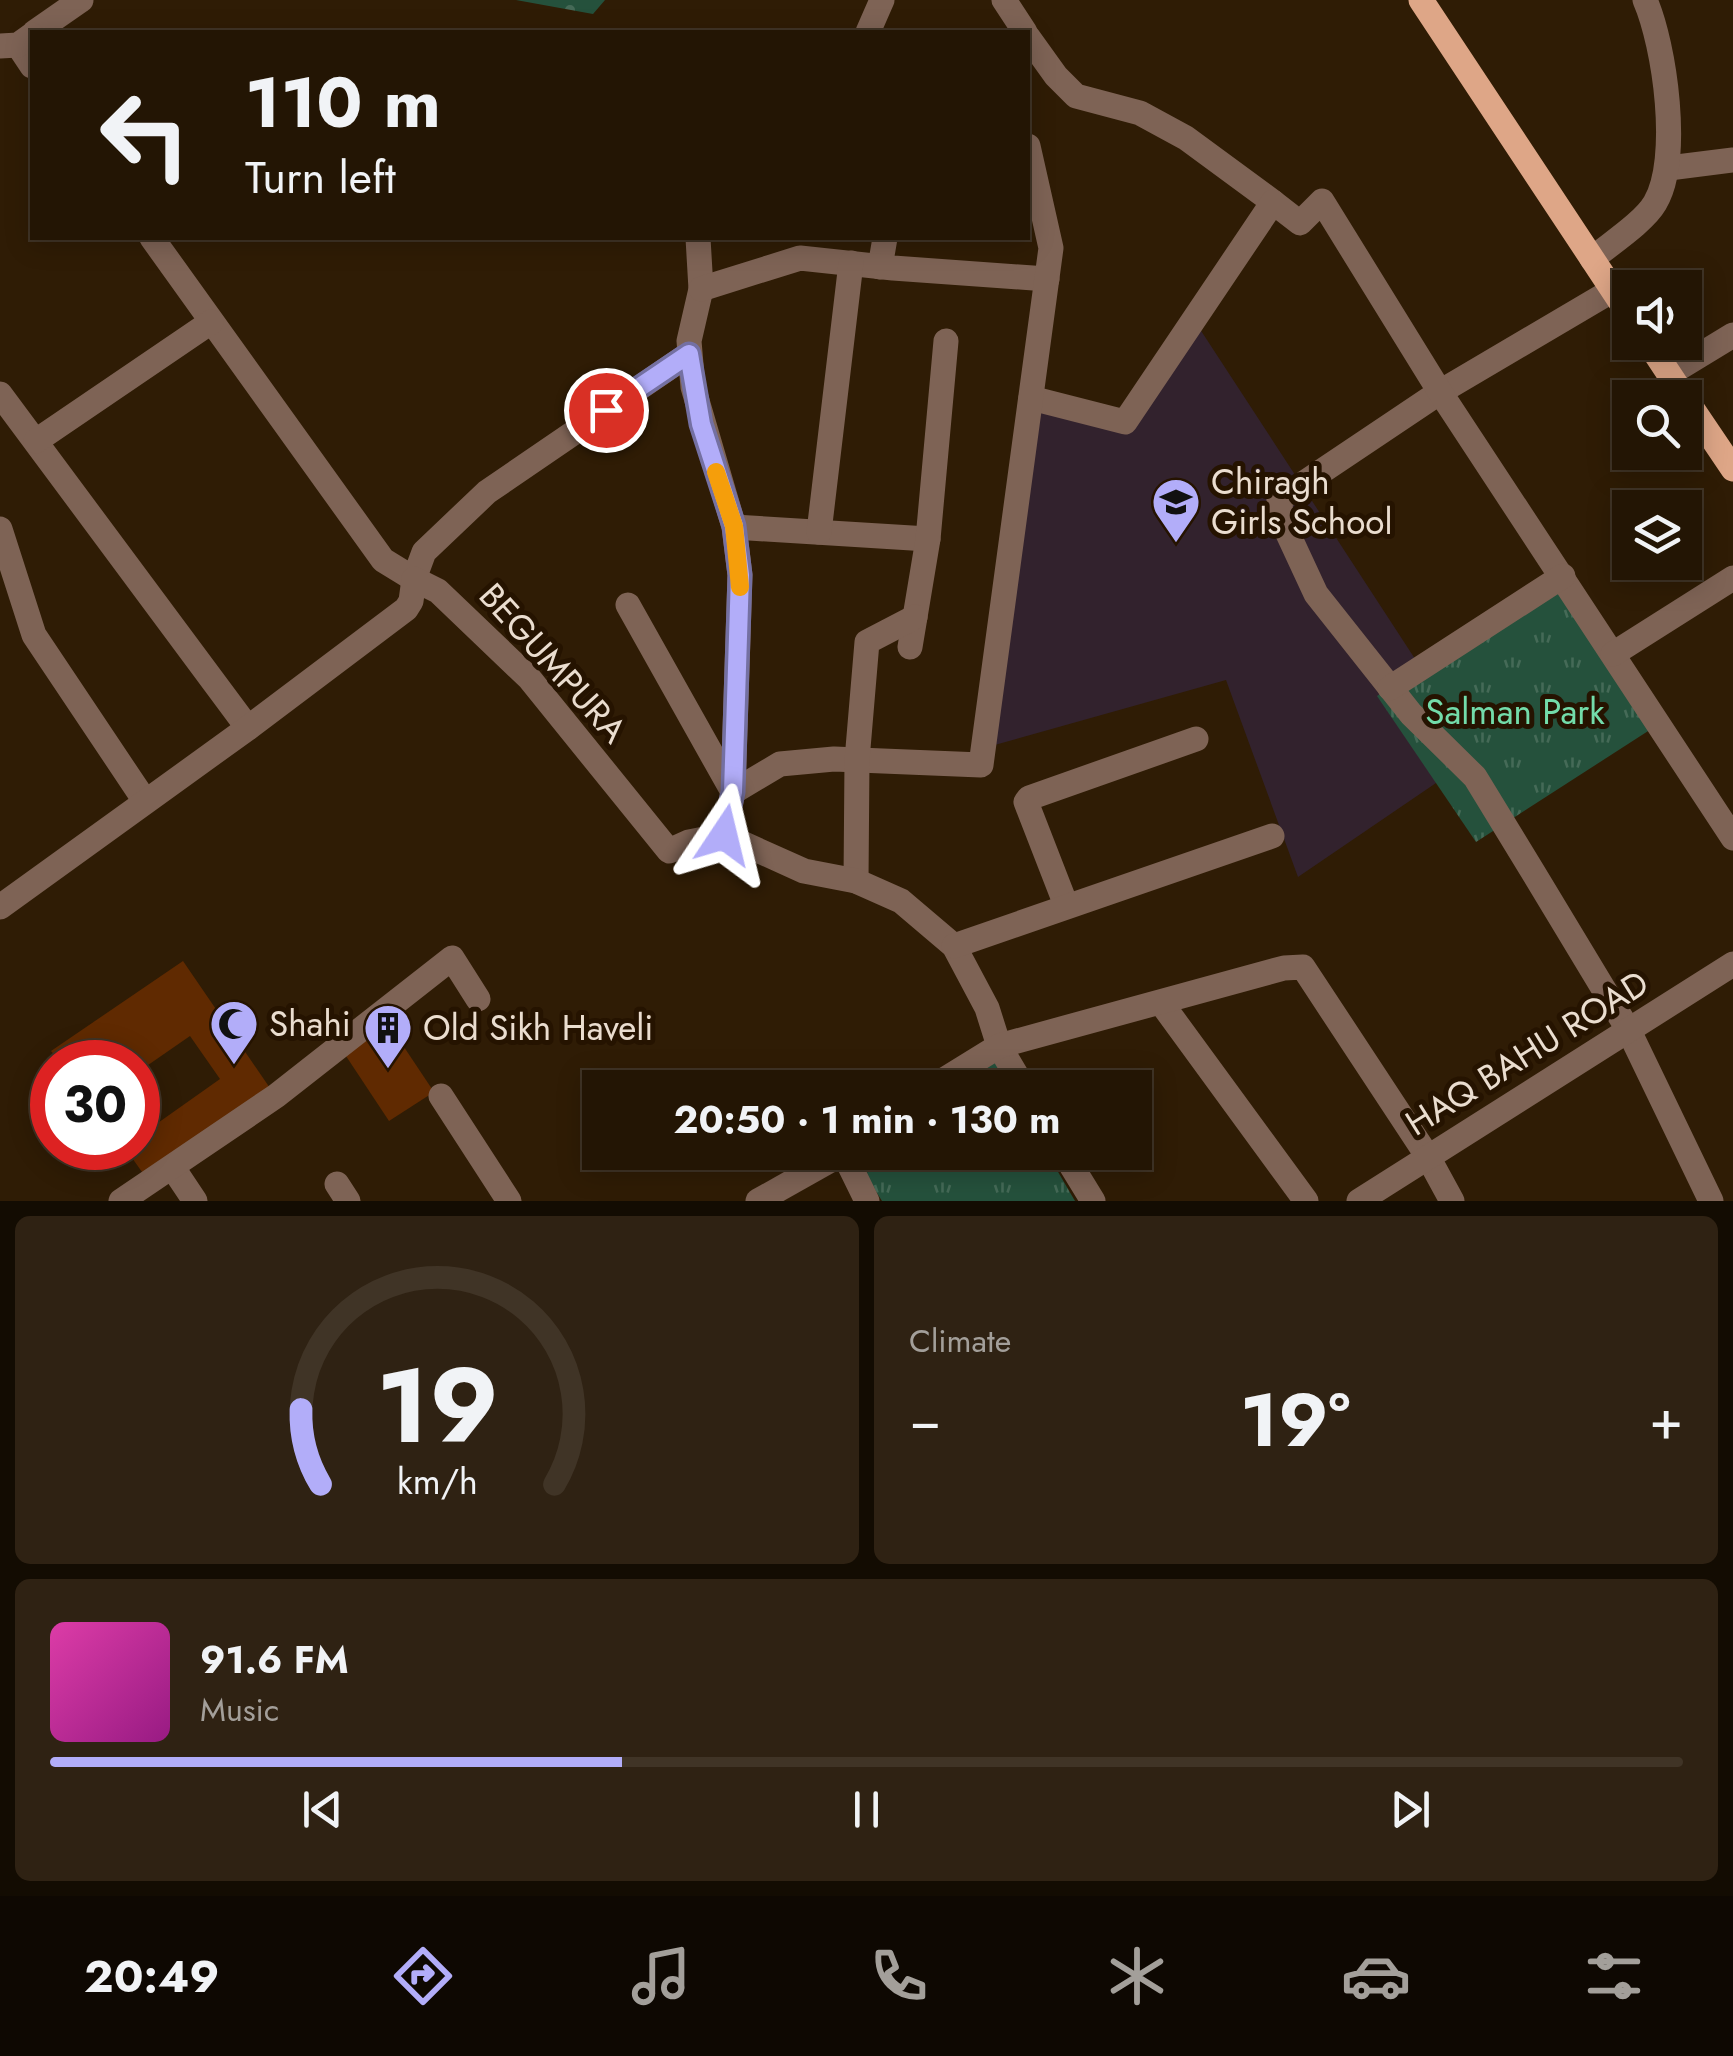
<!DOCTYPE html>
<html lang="en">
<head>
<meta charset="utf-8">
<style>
	body { margin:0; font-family:Jost,sans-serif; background:#2f2213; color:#f1f3f6; height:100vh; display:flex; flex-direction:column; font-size:38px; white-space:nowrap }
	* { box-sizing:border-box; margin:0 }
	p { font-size:32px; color:#a39f9a }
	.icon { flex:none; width:55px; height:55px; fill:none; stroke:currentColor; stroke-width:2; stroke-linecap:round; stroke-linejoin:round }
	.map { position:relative; height:1201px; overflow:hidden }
	.drawer { display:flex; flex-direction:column; gap:15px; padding:15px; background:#130c02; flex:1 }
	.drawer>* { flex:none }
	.banner { position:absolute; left:30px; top:30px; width:1000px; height:210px; border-radius:0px; box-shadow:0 5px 25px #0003,0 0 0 2px #403426; background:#231504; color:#f1f3f6; overflow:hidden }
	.tools { position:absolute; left:1612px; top:270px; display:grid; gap:20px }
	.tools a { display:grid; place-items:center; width:90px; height:90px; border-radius:0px; background:#231504; box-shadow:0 5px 25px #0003,0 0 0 2px #403426; font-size:50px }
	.speed { position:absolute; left:30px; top:1040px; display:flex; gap:20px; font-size:50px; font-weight:700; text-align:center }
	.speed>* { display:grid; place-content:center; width:130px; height:130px; border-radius:50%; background:#231504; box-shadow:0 5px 25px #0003,0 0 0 2px #403426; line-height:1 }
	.speed .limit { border:15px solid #d22; background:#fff; color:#111 }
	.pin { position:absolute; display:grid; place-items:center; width:85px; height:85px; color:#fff; margin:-42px; border:5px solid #fff; border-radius:50%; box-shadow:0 2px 10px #0007 }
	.me { position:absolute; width:110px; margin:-55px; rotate:10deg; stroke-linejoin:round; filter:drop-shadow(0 0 8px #0008) }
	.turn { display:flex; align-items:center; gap:35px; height:210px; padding:0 50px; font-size:45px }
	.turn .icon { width:130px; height:130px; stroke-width:2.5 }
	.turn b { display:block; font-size:70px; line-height:85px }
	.big { font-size:75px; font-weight:700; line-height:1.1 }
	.drawer .tile { flex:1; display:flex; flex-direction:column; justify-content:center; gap:15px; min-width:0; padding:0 35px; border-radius:15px; background:#2f2213 }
	.drawer .dial { align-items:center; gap:0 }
	.dial svg { height:260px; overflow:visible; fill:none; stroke:#403426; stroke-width:7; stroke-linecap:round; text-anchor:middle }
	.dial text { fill:#f1f3f6; stroke:none }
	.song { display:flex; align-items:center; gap:30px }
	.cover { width:120px; height:120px; border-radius:15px; background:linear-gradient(135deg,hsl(320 70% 55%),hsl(310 70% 35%)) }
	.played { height:10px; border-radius:5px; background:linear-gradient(90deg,#b2adf9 35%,#403426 35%) }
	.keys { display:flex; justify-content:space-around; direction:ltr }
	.heat { display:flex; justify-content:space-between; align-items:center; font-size:55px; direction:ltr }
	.drawer .tiles { flex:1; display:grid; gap:15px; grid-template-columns:1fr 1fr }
	.tile:last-child { grid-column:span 2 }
	.trip { position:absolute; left:582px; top:1070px; width:570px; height:100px; border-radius:0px; background:#231504; box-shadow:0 5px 25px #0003,0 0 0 2px #403426; font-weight:700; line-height:100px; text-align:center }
	.dock { display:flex; height:160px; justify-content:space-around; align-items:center; background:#0e0802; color:#a39f9a }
	.dock .icon { width:70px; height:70px }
	.dock .current { color:#b2adf9 }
	.dock b { font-size:45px; color:#f1f3f6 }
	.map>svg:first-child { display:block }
	.education { fill:#32222d }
	.cemetery { fill:url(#cemetery-stones) }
	.park { fill:url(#park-tufts) }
	.building { fill:#602a01 }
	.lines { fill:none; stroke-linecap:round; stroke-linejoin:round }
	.minor { stroke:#7e6355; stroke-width:25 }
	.major { stroke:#dea687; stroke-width:25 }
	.route-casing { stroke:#7470a2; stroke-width:25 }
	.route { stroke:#b2adf9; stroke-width:18 }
	.slow { stroke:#f59e0b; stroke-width:18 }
	.labels { text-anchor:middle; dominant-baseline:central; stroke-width:10; stroke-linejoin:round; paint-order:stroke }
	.poi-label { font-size:35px; fill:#eaddcf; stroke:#251300; text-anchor:start }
	.street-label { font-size:35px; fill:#eaddcf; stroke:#251300 }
	.park-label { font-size:35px; fill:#73dcaa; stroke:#251300 }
</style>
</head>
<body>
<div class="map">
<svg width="1733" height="1201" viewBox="0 0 1733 1201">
	<defs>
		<pattern id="cemetery-stones" width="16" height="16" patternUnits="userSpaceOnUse" patternTransform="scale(2.5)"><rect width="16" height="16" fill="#25513c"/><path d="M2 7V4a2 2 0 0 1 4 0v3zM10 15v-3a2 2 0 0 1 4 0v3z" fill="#456a57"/></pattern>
		<pattern id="park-tufts" width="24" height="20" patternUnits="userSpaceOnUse" patternTransform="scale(2.5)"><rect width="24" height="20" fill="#25513c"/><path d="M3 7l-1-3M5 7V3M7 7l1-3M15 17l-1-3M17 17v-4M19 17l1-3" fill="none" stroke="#456a57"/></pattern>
	</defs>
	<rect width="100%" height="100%" fill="#2f1c05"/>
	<!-- education -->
	<polygon class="education" points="1194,320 1421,668 1436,783 1298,877 1226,680 984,748 1031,398 1125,422"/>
	<!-- cemetery -->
	<polygon class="cemetery" points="516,0 605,0 593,14"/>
	<!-- park -->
	<g class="park">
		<polygon points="1563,576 1659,724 1476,842 1377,696"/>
		<polygon points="995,1061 1010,1088 951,1088"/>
		<polygon points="868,1152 1047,1153 1075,1201 882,1201 867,1177"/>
	</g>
	<!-- building -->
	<g class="building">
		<polygon points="183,961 272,1091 147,1179 125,1148 138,1148 138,1137 220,1079 190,1036 138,1072 138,1062 60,1062 51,1051"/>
		<polygon points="386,1020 434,1092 389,1121 342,1050"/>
	</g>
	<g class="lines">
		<!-- minor -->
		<g class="minor">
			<polyline points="1004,0 1025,32"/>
			<polyline points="35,32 81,0"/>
			<polyline points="868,32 882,0"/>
			<polyline points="1028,37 1056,76 1076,96 1140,113 1186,138 1273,202"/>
			<polyline points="18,45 32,66"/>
			<polyline points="0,46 18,45 32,35"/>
			<polyline points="1669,168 1733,160"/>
			<polyline points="152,238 383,560 414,579 424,552 487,492 689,354"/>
			<polyline points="698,238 701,289 689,341 693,387 734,527 740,575 733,792 724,835"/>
			<path d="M1592,259c18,-15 52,-37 63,-56 26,-44 10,-157 -10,-203"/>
			<polyline points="880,267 885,238"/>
			<polyline points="701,289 800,258 893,268 1047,279"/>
			<polyline points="1613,290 1440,392 1279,500 1283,523 1316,594 1411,714 1475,777 1533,872 1629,1031 1711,1201"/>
			<polyline points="1669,374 1733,335"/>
			<polyline points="0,394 248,728"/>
			<polyline points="1031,398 1125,422 1273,202 1300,223 1322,201 1440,392 1733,838"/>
			<polyline points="36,441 211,322"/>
			<polyline points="734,527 928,539"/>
			<polyline points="0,529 34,635 145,801"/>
			<polyline points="819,532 851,263"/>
			<polyline points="628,605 733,792 780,764 834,759 981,765 1051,248 1028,146"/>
			<polyline points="910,647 928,539 946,341"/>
			<polyline points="1613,654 1733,578"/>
			<polyline points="1390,688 1563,576"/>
			<polyline points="856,881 857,760 867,642 915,617"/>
			<polyline points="1066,905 1026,802 1029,798 1196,739"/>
			<polyline points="0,907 248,728 406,609 411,601 414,579 438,591 529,678 669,851 689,842 724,835 804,871 856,881 901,901 954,946 987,1008 999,1046 1024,1088"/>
			<polyline points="954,946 1272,836"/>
			<polyline points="1162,1004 1306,1201"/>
			<polyline points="931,1088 999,1046 1284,968 1303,967 1428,1157 1452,1201"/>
			<polyline points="441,1096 509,1201"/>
			<polyline points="843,1152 867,1201"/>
			<polyline points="1063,1152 1093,1201"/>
			<polyline points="173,1168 195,1201"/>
			<polyline points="337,1184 348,1201"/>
			<polyline points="121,1201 276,1096 452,958 478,999"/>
			<polyline points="758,1201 843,1153"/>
			<polyline points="1359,1201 1733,964"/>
		</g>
		<!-- major -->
		<g class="major">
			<polyline points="1421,0 1630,316"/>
			<polyline points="1648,342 1685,398"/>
			<polyline points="1685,398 1733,469"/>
		</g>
	</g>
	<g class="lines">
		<!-- route casing -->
		<g class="route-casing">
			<polyline id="route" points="606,410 689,354 701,424 734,526 740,575 733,792 724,835"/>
		</g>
		<!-- route -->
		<use href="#route" class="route"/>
		<!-- slow -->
		<polyline class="slow" points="716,472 734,526 740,587"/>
	</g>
	<!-- icons -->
	<defs>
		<g id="school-pin" transform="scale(2.5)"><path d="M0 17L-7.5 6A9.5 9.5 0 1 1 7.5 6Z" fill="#b2adf9" stroke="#251300"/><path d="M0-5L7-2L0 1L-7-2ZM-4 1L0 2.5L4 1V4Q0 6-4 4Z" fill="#111"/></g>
		<g id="mosque-pin" transform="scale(2.5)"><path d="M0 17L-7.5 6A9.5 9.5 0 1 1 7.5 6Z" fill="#b2adf9" stroke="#251300"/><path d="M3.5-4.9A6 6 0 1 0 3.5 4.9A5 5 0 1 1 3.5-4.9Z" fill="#111"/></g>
		<g id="building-pin" transform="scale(2.5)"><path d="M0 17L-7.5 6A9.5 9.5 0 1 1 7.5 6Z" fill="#b2adf9" stroke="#251300"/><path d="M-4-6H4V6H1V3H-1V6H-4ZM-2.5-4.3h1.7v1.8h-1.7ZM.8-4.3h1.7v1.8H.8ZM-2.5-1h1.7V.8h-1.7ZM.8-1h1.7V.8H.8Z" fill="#111"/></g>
	</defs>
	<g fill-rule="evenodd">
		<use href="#school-pin" x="1176" y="502"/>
		<use href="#mosque-pin" x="234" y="1024"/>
		<use href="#building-pin" x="388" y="1028"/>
	</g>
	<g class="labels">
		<!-- poi labels -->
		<g class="poi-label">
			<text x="1211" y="482">Chiragh<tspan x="1211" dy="40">Girls School</tspan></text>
			<text x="269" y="1024">Shahi</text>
			<text x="423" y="1028">Old Sikh Haveli</text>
		</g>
		<!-- street labels -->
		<g class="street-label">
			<text transform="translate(553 663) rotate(48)">BEGUMPURA</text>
			<text transform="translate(1527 1053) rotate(-32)">HAQ BAHU ROAD</text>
		</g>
		<!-- park labels -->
		<g class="park-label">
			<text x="1515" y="712">Salman Park</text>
		</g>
	</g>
</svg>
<div class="tools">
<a><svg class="icon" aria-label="sound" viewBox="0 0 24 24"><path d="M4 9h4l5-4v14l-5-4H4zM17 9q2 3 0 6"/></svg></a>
<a><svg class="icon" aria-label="search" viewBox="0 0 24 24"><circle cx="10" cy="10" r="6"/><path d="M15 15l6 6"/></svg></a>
<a><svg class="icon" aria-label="layers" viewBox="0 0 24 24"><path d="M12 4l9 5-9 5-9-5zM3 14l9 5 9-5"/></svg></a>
</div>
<div class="speed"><div class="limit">30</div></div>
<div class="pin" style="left:606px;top:410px;background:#d93025"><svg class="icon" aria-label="arrive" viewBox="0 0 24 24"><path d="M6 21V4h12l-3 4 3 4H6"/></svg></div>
<svg class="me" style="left:724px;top:835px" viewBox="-20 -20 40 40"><path d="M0-17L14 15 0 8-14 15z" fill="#b2adf9" stroke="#fff" stroke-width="4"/></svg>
<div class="trip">20:50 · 1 min · 130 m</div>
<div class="banner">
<div class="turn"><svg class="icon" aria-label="left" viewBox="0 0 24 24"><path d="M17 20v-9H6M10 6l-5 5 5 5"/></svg><div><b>110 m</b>Turn left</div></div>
</div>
</div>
<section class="drawer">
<div class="tiles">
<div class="tile dial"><svg viewBox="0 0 100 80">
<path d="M14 69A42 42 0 1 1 86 69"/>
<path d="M14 69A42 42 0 0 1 8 46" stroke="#b2adf9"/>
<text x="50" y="56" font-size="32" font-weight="700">19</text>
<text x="50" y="72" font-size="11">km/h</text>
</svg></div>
<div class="tile"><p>Climate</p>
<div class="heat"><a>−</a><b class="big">19°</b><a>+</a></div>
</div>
<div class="tile">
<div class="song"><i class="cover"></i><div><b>91.6 FM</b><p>Music</p></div></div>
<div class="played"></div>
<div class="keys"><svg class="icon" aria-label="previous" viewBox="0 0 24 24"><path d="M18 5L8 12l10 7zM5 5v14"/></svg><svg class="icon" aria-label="pause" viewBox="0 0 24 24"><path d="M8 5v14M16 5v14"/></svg><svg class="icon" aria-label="next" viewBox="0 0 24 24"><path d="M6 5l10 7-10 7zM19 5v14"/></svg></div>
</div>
</div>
</section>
<nav class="dock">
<b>20:49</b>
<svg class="icon current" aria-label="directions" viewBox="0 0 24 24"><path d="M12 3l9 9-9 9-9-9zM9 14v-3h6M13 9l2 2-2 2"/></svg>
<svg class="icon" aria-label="music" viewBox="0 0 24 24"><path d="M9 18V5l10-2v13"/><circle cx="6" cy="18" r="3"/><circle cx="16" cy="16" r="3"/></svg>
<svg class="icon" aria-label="phone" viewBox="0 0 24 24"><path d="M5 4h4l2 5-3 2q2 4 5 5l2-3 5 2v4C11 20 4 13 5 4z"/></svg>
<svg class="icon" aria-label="climate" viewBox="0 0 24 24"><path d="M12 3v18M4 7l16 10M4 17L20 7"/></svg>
<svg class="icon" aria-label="car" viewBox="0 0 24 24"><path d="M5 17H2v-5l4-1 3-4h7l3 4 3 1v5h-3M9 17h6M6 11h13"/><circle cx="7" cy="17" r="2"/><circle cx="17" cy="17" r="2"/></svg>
<svg class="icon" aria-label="filters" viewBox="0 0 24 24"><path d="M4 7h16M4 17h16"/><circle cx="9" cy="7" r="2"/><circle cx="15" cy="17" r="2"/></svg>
</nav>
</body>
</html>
